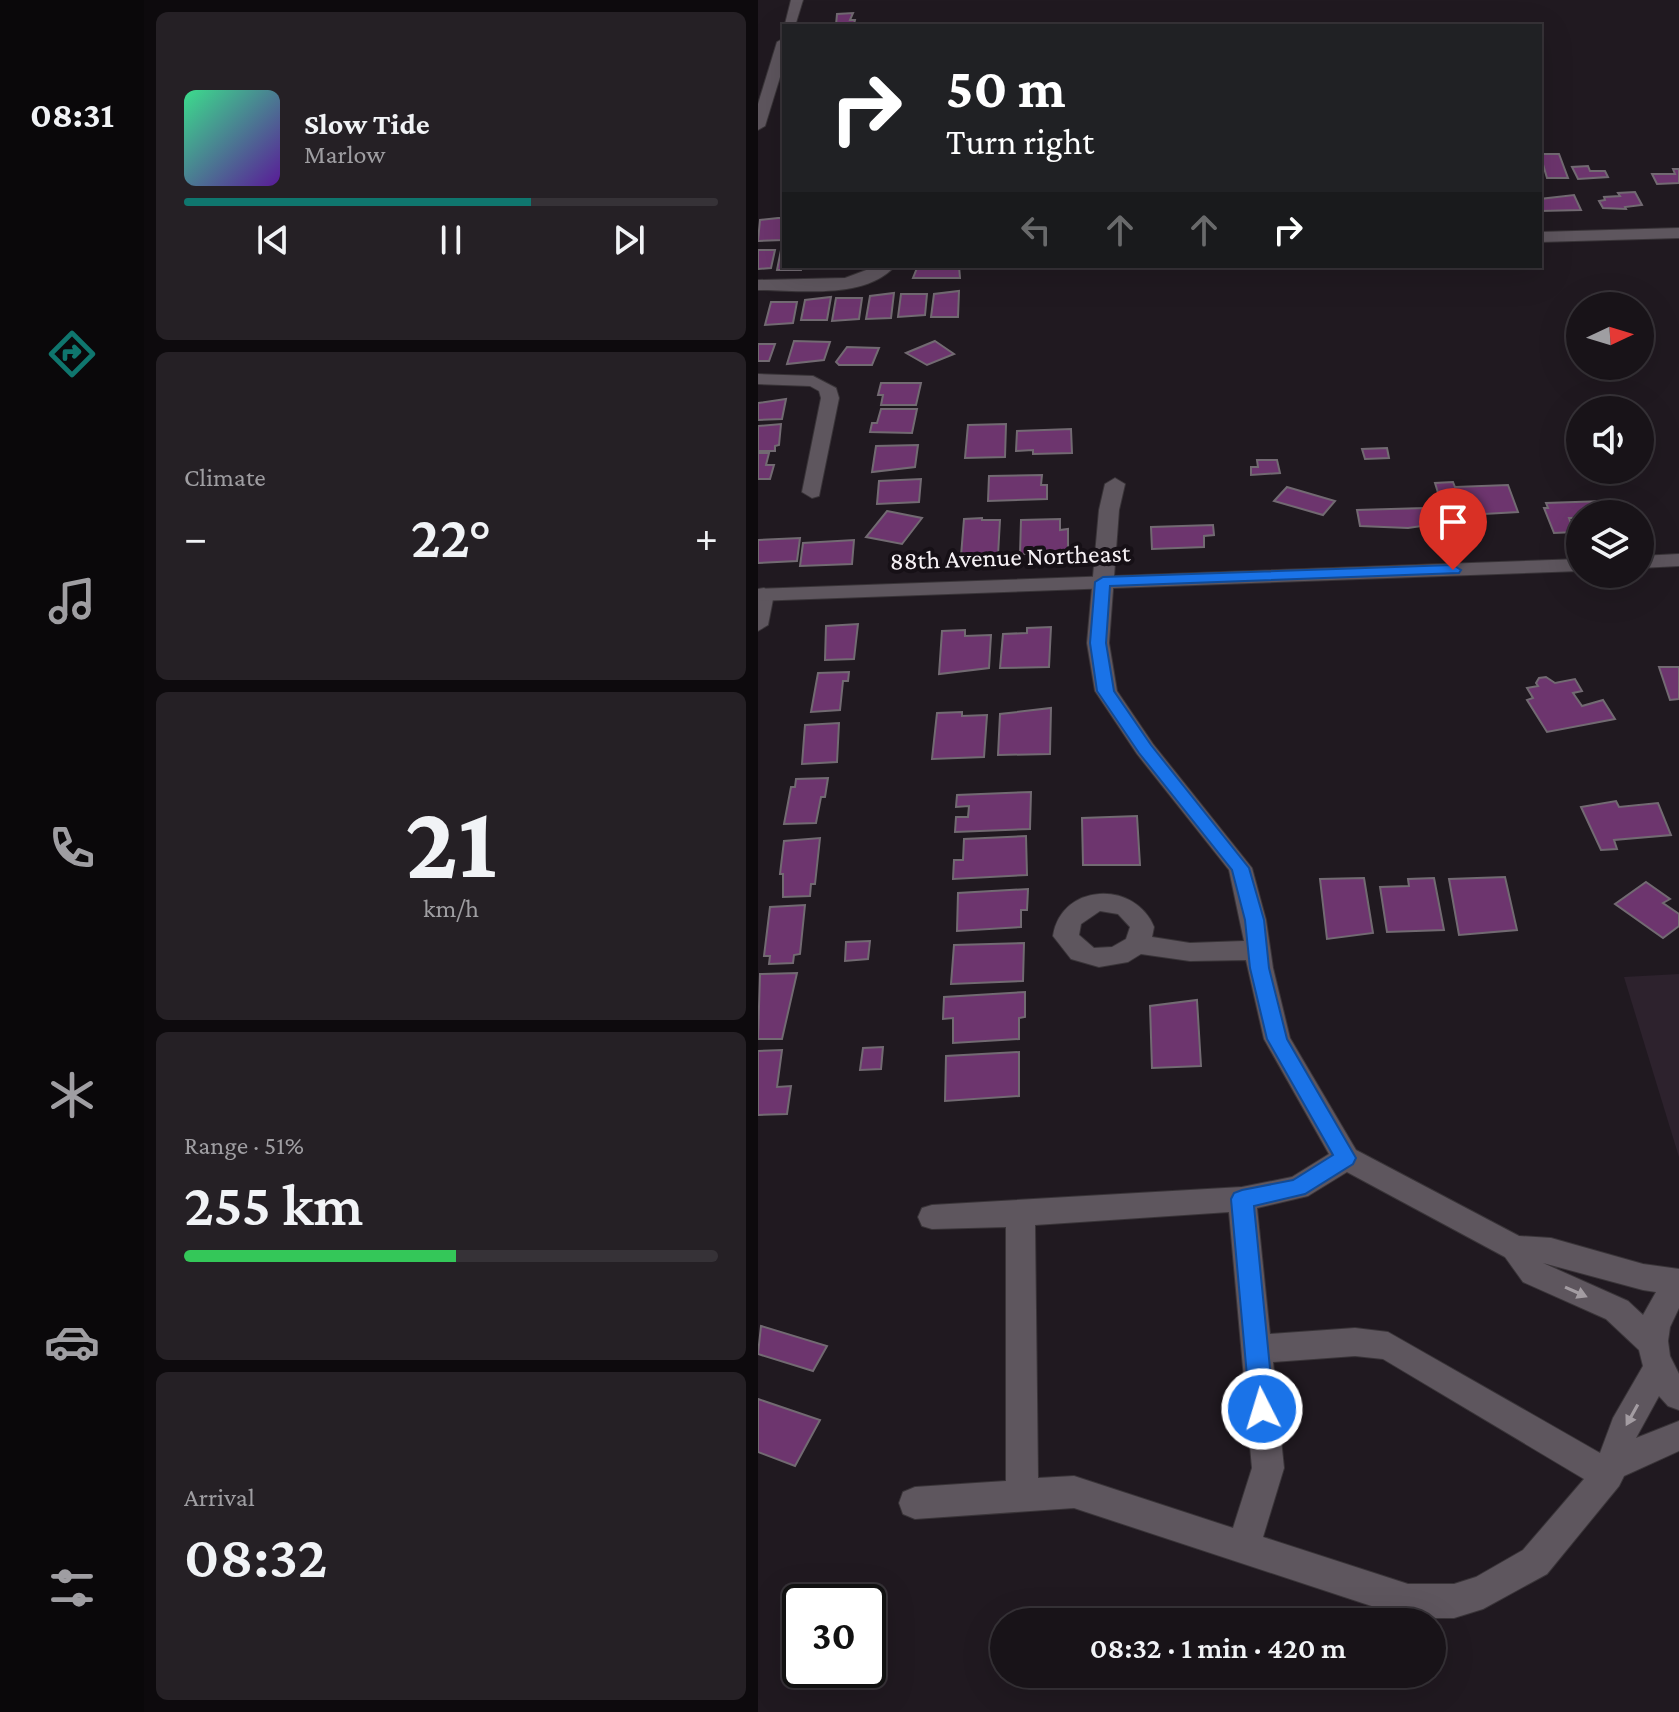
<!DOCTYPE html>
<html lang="en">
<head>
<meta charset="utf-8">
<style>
	body { margin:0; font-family:"Crimson Pro",serif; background:#252025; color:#f1f3f6; height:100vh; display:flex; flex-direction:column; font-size:30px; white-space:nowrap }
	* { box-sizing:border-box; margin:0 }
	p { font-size:26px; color:#9f9ea2 }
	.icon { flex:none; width:44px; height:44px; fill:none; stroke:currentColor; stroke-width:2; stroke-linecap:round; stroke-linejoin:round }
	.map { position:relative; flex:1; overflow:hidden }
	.drawer { display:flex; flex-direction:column; gap:12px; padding:12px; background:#0d0a0d; width:614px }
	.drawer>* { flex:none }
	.guide { position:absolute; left:24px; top:24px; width:760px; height:244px; border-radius:0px; box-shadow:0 8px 32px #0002,0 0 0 2px #363237; background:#202124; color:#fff; overflow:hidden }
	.needle { width:52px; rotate:86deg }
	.fabs { position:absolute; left:808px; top:292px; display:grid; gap:16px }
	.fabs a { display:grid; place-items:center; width:88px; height:88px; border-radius:50%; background:#181318; box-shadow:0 8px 32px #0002,0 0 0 2px #363237; font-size:40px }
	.speed { position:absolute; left:24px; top:1584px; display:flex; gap:16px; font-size:40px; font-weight:700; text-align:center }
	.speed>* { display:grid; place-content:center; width:104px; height:104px; border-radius:50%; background:#181318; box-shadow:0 8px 32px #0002,0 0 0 2px #363237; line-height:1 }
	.speed .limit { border:4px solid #111; border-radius:12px; background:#fff; color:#111 }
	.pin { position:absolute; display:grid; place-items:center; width:68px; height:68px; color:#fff; margin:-82px -34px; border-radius:50% 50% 50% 0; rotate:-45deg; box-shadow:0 0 8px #0007 }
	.pin .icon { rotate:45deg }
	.me { position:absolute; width:88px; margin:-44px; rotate:355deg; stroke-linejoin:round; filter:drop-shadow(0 0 6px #0008) }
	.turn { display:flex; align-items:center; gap:28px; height:168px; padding:0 32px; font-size:36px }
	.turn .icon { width:104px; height:104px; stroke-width:2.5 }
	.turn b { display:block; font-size:56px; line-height:68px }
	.lanes { display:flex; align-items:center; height:76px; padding:0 32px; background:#0003; justify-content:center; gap:40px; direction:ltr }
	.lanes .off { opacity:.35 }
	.big { font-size:60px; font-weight:600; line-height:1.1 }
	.drawer .card { flex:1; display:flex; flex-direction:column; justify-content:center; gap:12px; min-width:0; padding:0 28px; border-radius:12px; background:#252025 }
	.drawer .dial { align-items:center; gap:0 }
	.dial b { font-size:104px; line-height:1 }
	.song { display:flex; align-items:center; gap:24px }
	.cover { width:96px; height:96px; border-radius:12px; background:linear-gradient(135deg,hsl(150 70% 55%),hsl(270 70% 35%)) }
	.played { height:8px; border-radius:4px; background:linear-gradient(90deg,#0f766e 65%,#363237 65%) }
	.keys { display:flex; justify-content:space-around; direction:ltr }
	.heat { display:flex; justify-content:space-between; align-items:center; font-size:44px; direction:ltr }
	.charge { height:12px; border-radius:6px; background:linear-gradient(90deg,#34c759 51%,#363237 0) }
	.trip { position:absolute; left:232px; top:1608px; width:456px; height:80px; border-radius:40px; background:#181318; box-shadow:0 8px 32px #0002,0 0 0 2px #363237; font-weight:600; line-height:80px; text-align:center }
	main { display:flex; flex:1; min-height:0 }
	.dock { display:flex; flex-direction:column; width:144px; justify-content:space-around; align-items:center; background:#0a080a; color:#9f9ea2 }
	.dock .icon { width:56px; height:56px }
	.dock .selected { color:#0f766e }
	.dock b { font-size:36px; color:#f1f3f6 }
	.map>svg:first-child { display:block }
	.built { fill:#2d222d }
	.building { fill:#6d356e; stroke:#726a72; stroke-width:2 }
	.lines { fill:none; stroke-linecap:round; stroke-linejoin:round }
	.street-casing { stroke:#393438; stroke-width:2 }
	.secondary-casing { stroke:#393438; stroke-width:2 }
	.street { fill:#5e565e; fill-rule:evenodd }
	.secondary { fill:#5e565e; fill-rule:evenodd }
	.oneway { fill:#a39ca2 }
	.route { fill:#1a73e8; stroke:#114b97; stroke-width:2 }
	.labels { text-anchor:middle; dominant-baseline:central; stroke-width:8; stroke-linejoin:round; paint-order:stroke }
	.street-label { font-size:26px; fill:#f7f2f6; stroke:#161016 }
</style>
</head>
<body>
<main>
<nav class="dock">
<b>08:31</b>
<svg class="icon selected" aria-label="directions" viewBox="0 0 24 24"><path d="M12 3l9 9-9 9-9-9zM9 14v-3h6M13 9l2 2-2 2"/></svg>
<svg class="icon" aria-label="music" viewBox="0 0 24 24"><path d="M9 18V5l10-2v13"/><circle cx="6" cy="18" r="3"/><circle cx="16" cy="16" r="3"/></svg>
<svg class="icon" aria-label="phone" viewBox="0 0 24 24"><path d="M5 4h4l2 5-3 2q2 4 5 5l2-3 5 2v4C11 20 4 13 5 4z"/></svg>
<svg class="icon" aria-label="climate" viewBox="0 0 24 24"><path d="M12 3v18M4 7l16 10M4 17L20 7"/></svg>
<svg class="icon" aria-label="car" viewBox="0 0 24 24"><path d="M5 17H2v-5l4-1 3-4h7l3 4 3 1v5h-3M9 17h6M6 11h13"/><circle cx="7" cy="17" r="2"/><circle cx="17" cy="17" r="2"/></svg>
<svg class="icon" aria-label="filters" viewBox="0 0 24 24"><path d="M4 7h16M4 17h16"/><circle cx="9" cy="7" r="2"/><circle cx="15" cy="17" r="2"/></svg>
</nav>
<section class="drawer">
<div class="card">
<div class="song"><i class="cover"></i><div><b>Slow Tide</b><p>Marlow</p></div></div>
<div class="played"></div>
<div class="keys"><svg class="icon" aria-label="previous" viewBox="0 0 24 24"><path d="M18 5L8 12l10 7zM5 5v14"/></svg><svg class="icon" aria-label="pause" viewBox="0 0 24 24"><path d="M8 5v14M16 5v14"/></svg><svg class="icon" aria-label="next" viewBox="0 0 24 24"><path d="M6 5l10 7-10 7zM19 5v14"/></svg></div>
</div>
<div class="card"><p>Climate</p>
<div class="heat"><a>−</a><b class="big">22°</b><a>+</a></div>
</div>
<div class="card dial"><b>21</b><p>km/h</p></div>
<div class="card"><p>Range · 51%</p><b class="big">255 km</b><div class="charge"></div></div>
<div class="card"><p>Arrival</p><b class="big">08:32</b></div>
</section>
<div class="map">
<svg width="921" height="1712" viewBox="0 0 921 1712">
	<rect width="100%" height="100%" fill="#201920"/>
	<!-- built -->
	<polygon class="built" points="921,974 921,1157 866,977"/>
	<!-- building -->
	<g class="building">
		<polygon points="95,13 92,20 97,20 96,24 78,25 79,14"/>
		<polygon points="782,154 801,154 810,178 789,178"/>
		<polygon points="830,166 832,171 847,171 850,177 820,179 814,167"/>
		<polygon points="915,169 921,169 921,183 899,184 894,174 917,174"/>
		<polygon points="877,192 884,205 867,207 868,209 845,208 841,201 847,200 846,197 862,196 860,193"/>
		<polygon points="816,195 823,210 782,211 782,199"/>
		<polygon points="20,218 26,218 25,240 0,241 2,220"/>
		<polygon points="0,250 17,250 13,268 0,269"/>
		<polygon points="23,250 26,250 26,266 44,266 43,270 19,270"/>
		<polygon points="201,266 202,278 155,278 159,268"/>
		<polygon points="201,291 200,317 173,317 176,294"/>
		<polygon points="136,293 133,318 108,319 112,296"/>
		<polygon points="143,294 169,294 167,315 140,317"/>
		<polygon points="73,297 69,320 43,320 47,300"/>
		<polygon points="78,298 104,298 101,319 74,321"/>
		<polygon points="13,302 39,302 35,323 7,325"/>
		<polygon points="36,341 72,342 66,360 29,364"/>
		<polygon points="177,341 196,354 169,365 148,353"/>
		<polygon points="0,344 17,344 11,361 0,361"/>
		<polygon points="89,347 121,348 114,365 81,365 78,362"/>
		<polygon points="123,383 163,383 158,405 123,405 125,395 120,395"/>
		<polygon points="28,399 24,419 0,420 0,403"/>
		<polygon points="123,409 159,409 154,433 112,432 114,423 119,423"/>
		<polygon points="23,424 21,445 17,446 17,451 0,451 0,426"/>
		<polygon points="248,424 247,457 207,458 210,425"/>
		<polygon points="313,429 314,453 275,454 275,450 258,451 259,431"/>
		<polygon points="160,445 157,467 114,472 118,446"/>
		<polygon points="629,448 631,458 607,459 604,449"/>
		<polygon points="0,453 11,453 8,465 16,465 12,479 0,479"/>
		<polygon points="499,460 519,460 522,473 493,475 493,467 500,467"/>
		<polygon points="284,475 283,485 289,485 289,499 230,501 231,476"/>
		<polygon points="163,479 161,502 119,504 121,481"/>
		<polygon points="695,482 697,487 750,485 760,512 726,514 725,512 697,513 696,509 685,509 677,483"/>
		<polygon points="529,487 577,501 565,515 516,501"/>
		<polygon points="847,501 852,514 822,514 822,518 811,518 816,532 796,533 786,508 790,508 788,503"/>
		<polygon points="667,508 671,525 650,528 602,526 599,510"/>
		<polygon points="129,511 164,518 144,544 108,537"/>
		<polygon points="224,518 224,520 242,520 240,555 203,556 206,519"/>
		<polygon points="302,519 302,530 310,529 310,553 262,554 263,520"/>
		<polygon points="455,525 456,535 446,536 446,547 394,549 393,527"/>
		<polygon points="42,538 39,561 0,563 0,540"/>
		<polygon points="96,540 94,564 42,566 45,543"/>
		<polygon points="100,624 96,659 67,660 68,626"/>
		<polygon points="293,627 291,667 242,668 245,634 269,633 269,628"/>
		<polygon points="207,630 207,636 233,635 231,668 181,674 184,631"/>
		<polygon points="901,667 921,667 921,699 912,700"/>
		<polygon points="91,672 90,681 85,681 82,710 53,712 60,673"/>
		<polygon points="788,677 797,683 817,679 824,691 815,693 824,706 845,700 857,719 789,732 769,700 775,698 769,688 780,686 778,683 781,678"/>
		<polygon points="293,708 292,754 240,755 242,714"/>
		<polygon points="204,712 204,716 229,715 226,757 174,759 179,713"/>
		<polygon points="81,723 79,762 44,764 47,725"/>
		<polygon points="70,778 67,797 63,797 58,823 26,824 33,787 37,787 38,779"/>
		<polygon points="273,792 272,829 197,832 198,817 210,817 211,806 198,807 199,795"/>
		<polygon points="858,801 861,807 900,803 913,835 856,840 859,849 843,850 823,807"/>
		<polygon points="379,816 382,865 325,865 324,818"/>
		<polygon points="268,836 269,875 195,879 196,860 205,860 206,839"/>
		<polygon points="62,838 57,884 53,884 52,896 25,897 25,874 22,874 26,841"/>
		<polygon points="747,877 759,930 701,935 691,879"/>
		<polygon points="606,878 615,933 569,939 562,879"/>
		<polygon points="676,878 686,930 629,932 622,887 651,886 650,879"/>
		<polygon points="888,882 912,899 905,903 921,914 921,926 905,938 857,904"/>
		<polygon points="270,889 269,910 263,910 263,927 199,931 200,893"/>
		<polygon points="47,905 42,954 36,955 35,963 11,964 12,956 6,956 12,907"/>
		<polygon points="112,941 110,959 87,961 88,942"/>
		<polygon points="266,943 265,981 193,984 196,945"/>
		<polygon points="39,973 24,1039 0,1039 2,974"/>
		<polygon points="267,992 267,1017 261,1018 261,1039 195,1043 195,1018 185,1019 186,997"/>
		<polygon points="439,1000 443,1066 394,1068 392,1006"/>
		<polygon points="125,1047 123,1069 102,1070 105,1048"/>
		<polygon points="24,1050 19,1087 33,1086 29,1114 0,1115 0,1051"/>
		<polygon points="261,1052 261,1096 187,1101 188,1056"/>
		<polygon points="3,1326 69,1346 55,1371 0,1354"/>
		<polygon points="0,1399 62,1420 37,1466 0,1452"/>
	</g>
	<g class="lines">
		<!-- street casing -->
		<g class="street-casing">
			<g id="street">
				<polygon points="921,228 921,238 782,242 782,232"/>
				<path d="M119,266h18c-30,34 -96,24 -137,24v-10l87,-2z"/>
				<polygon points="0,374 55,376 78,388 81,398 61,496 54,498 44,492 63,398 61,391 52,386 0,384"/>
				<path d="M357,478l10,6 -6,26 -10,133 8,48 36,53 99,124 14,52 7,48 17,70 66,112 163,86 32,2 92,26 36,5v39l-9,19 -2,14 2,15 9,18v36l-11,-4 -9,-10 -23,42 43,-17v30l-55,25 -5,10 -72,88 -64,35 -29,9h-46l-334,-110 -159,11 -12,-5 -4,-11 4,-11 12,-5 91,-6v-254l-74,2 -10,-3 -4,-9 4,-9 10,-3 310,-18 50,-10 37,-23 -65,-115 -18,-79 -56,1 -49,-7 -13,8 -29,5 -28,-8 -18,-23c8,-53 82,-56 101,-9l-2,10 38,6 54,-2 -15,-71 -92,-116 -42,-63 -8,-48 12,-133 6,-26zM342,911l18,3 12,13 -4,12 -14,8 -18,1 -15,-13 2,-11zM589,1172l158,85 18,25 83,37 33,31 4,16 -30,52 -13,35 -212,-121 -33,-4 -85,6 -13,-126 51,-12zM471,1212l23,256 -19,60 -159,-52 -36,2 -3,-253zM785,1263l100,27 13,2 -13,23 -15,-14zM597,1356l28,3 201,120 -61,71 -47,27 -22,7h-46l-145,-47 21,-69 -11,-106z"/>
				<polygon points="6,588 16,594 10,625 0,631 0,589"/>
			</g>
		</g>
		<!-- secondary casing -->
		<g class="secondary-casing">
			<g id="secondary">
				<polygon points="33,0 45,0 37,26 26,28"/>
				<polygon points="26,38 26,64 7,126 0,130 0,104 19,42"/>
				<polygon points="921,554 921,566 882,568 882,556"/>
				<polygon points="822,559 822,571 0,601 0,589"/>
			</g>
		</g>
		<!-- street -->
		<use href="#street" class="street"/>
		<!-- secondary -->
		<use href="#secondary" class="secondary"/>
	</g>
	<!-- one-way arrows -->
	<defs><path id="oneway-solid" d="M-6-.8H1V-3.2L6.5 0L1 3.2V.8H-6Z" transform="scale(2)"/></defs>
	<g class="oneway">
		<use href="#oneway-solid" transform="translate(818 1292) rotate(24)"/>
		<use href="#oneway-solid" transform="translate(874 1415) rotate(119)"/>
	</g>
	<!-- route -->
	<polygon class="route" points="695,565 703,570 701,573 352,586 348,643 356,691 393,745 491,868 506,920 511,968 529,1039 598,1158 595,1164 547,1194 496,1206 516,1409 513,1416 504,1420 496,1416 492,1409 473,1199 476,1193 484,1190 535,1180 575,1155 509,1039 492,968 487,920 474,870 381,753 339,691 332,643 337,582 345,577"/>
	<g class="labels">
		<!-- street labels -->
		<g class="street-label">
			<text transform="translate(252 557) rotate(-2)">88th Avenue Northeast</text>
		</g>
	</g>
</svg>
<div class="fabs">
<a><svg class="needle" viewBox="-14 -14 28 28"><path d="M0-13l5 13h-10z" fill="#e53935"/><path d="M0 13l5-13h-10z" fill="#9f9ea2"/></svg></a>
<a><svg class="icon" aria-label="sound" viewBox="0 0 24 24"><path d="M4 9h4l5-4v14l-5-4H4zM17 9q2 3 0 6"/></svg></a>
<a><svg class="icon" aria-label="layers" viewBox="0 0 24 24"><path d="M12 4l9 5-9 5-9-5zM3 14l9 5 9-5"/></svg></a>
</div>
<div class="speed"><div class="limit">30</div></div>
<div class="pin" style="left:695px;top:570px;background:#d93025"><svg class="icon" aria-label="arrive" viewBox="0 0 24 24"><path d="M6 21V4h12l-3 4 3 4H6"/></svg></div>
<svg class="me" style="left:504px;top:1409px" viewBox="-20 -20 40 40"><circle r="17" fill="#1a73e8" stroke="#fff" stroke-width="3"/><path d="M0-11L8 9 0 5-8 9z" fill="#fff"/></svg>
<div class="trip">08:32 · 1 min · 420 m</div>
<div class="guide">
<div class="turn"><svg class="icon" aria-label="right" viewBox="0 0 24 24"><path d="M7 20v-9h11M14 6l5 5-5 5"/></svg><div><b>50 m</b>Turn right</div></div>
<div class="lanes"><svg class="icon off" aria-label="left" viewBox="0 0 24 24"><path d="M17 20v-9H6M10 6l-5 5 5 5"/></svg><svg class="icon off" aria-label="ahead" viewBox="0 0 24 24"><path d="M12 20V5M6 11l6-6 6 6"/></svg><svg class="icon off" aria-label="ahead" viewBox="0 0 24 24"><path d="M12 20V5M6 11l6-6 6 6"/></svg><svg class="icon" aria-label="right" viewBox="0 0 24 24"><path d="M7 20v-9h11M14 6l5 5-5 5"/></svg></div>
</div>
</div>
</main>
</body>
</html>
